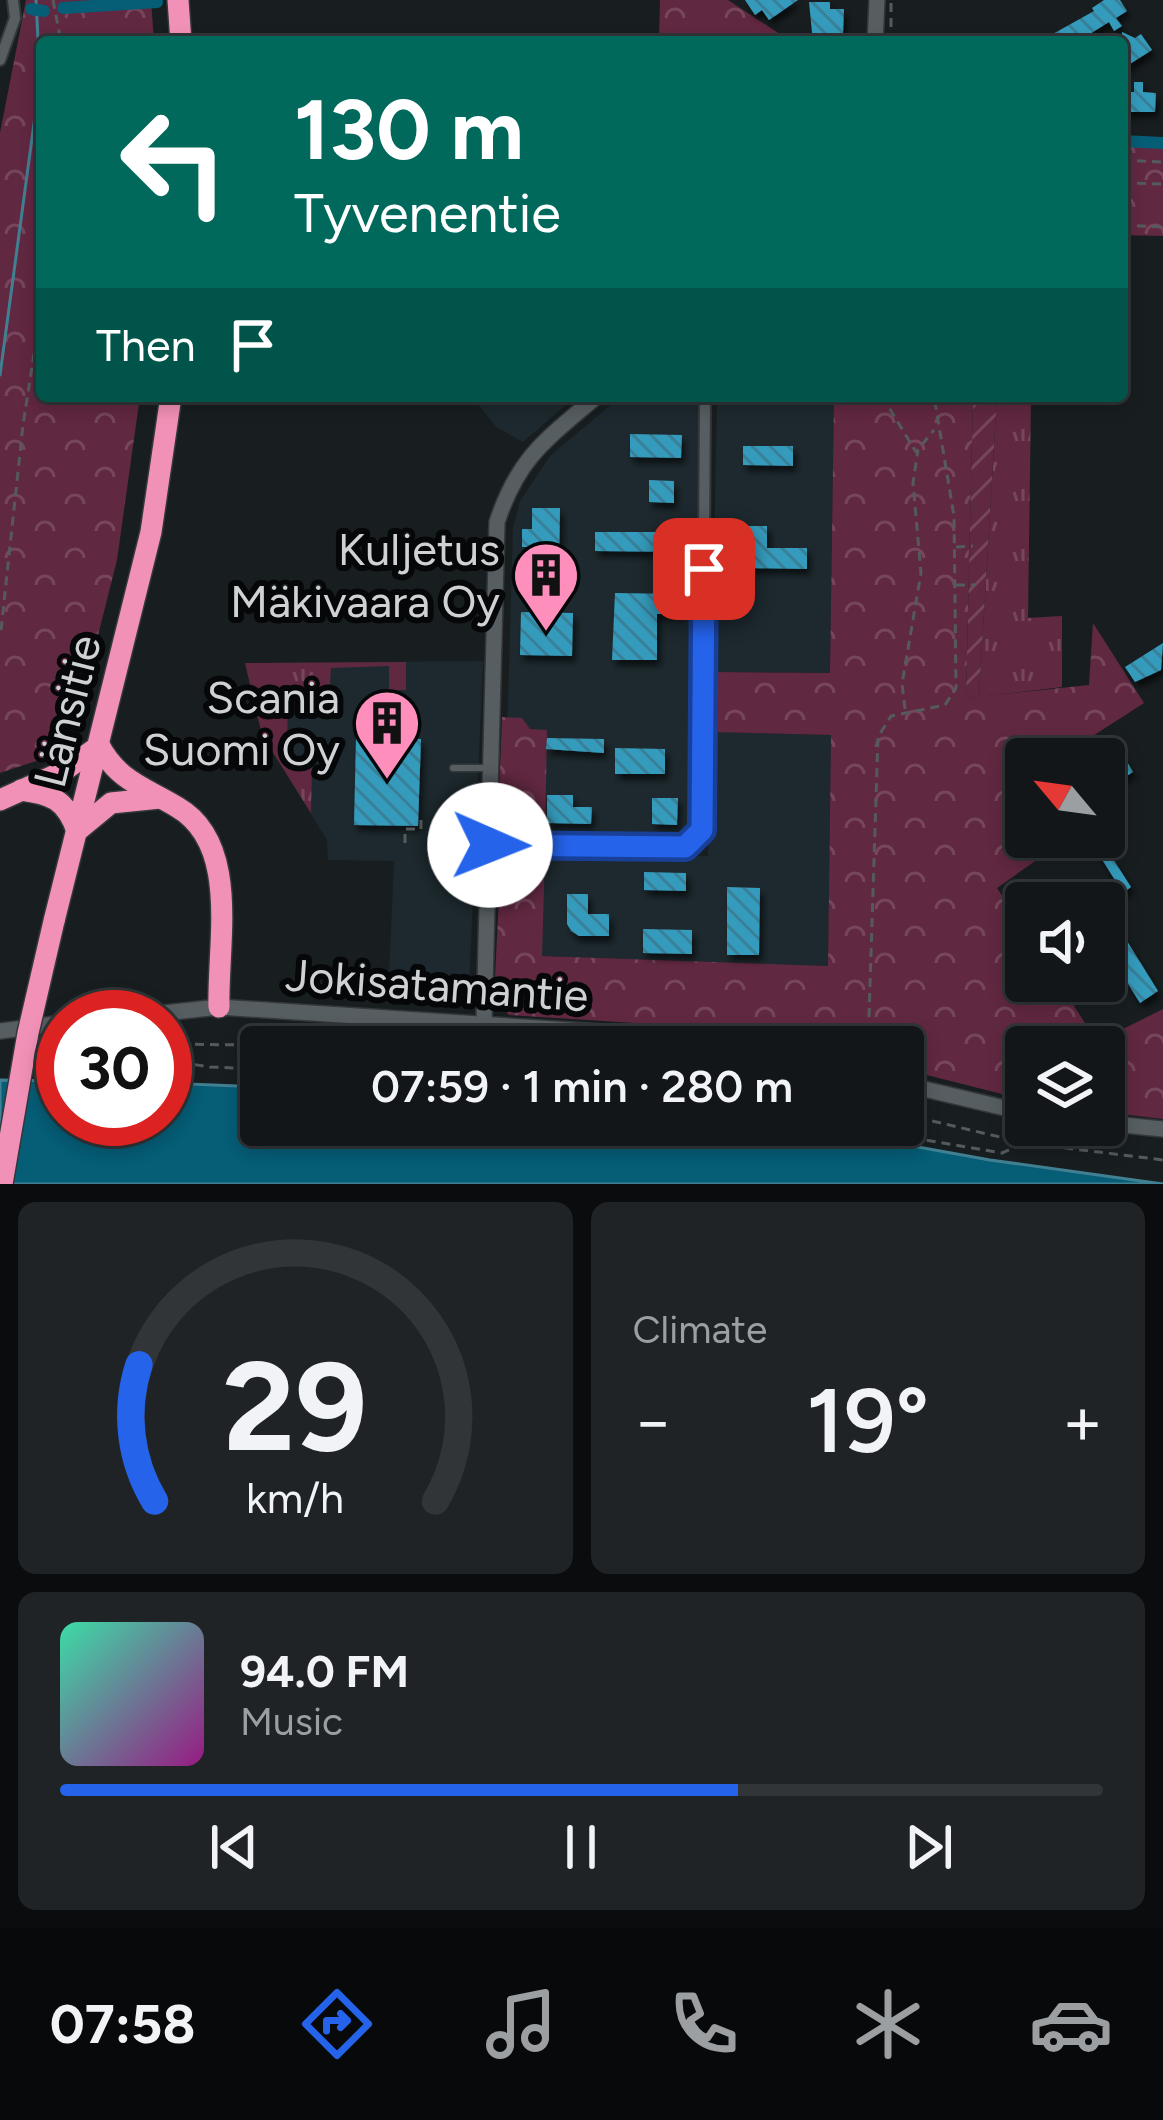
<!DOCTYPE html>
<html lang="en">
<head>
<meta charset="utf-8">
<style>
	body { margin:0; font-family:Figtree,sans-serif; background:#1f2325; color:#f1f3f6; height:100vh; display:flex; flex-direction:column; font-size:45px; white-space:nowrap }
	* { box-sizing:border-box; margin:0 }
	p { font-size:39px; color:#9c9fa2 }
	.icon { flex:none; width:66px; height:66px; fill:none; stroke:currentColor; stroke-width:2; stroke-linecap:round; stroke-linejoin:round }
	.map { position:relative; height:1184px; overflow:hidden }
	.drawer { display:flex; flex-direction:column; gap:18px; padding:18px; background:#0a0c0d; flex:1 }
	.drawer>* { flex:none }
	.top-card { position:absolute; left:36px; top:36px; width:1092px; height:366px; border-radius:12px; box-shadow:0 6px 18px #0003,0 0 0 3px #313537; background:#00695c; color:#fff; overflow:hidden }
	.needle { width:78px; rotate:299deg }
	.tools { position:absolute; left:1005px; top:738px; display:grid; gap:24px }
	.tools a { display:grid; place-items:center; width:120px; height:120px; border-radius:12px; background:#121618; box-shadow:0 6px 18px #0003,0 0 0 3px #313537; font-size:60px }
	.speed { position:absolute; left:36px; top:990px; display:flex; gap:24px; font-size:60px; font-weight:700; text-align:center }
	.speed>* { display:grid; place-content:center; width:156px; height:156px; border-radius:50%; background:#121618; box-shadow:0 6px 18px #0003,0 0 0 3px #313537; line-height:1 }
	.speed .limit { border:18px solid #d22; background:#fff; color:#111 }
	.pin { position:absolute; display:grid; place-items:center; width:102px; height:102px; color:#fff; margin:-51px; border-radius:24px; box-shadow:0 6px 18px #0006 }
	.me { position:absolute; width:132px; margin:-66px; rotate:91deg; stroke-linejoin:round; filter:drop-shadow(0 0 9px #0008) }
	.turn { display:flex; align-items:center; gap:42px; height:252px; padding:0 60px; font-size:54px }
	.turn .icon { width:156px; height:156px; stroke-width:2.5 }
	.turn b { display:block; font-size:84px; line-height:102px }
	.then { display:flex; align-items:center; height:114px; padding:0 60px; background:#0003; gap:24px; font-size:45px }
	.big { font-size:90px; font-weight:600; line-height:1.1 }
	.drawer .card { flex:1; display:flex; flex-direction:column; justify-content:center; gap:18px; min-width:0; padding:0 42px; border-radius:18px; background:#1f2325 }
	.drawer .dial { align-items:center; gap:0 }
	.dial svg { height:312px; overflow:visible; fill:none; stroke:#313537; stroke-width:7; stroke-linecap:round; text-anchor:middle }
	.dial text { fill:#f1f3f6; stroke:none }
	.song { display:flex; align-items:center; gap:36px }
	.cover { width:144px; height:144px; border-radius:18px; background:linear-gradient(135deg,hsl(160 70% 55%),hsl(310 70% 35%)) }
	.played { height:12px; border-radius:6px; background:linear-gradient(90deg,#2563eb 65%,#313537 65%) }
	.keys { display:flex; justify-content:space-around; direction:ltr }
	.heat { display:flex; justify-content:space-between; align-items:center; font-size:66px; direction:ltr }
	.drawer .tiles { flex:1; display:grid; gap:18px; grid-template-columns:1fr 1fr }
	.card:last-child { grid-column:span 2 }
	.trip { position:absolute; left:240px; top:1026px; width:684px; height:120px; border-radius:12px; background:#121618; box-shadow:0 6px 18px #0003,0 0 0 3px #313537; font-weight:600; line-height:120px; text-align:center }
	.dock { display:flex; height:192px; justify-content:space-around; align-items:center; background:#07090a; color:#9c9fa2 }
	.dock .icon { width:84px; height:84px }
	.dock .selected { color:#2563eb }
	.dock b { font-size:54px; color:#f1f3f6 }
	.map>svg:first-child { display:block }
	.built { fill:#1d292e }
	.grass { fill:url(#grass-tufts) }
	.forest { fill:url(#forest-crowns) }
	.garden { fill:url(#garden-furrows) }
	.water { fill:#055d76; stroke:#418092; stroke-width:3 }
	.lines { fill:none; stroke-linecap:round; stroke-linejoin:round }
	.stream { stroke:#418092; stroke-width:3 }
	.canal { stroke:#055d76; stroke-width:12 }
	.building { fill:url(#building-back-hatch); filter:url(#shadow) }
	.lane-casing { stroke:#34383a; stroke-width:9 }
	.street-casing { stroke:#34383a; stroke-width:14 }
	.secondary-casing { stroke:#34383a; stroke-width:18 }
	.highway-casing { stroke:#34383a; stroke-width:24 }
	.path { stroke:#555a5c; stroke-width:3; stroke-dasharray:9 6; stroke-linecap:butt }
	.lane { stroke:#575e61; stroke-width:6 }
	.street { stroke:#575e61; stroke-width:10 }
	.secondary { stroke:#575e61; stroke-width:15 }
	.highway { stroke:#f291b7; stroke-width:21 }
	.highway-bridge-casing { stroke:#34383a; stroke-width:24; stroke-linecap:butt }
	.highway-bridge { stroke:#f291b7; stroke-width:21 }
	.route-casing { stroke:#184099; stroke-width:30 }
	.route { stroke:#2563eb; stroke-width:21 }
	.labels { text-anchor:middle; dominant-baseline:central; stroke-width:12; stroke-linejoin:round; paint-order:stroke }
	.poi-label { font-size:45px; fill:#ced2d4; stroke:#050708; text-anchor:end }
	.street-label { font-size:45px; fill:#ced2d4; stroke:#050708 }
</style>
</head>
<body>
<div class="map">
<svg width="1163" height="1184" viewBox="0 0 1163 1184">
	<defs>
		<pattern id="grass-tufts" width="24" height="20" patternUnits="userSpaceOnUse" patternTransform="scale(3)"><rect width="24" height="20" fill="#612841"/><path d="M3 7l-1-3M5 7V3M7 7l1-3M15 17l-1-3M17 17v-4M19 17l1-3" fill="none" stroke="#76465c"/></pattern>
		<pattern id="forest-crowns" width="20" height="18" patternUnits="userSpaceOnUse" patternTransform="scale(3)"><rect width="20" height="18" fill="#612841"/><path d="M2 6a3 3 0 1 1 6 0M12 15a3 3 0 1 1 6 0" fill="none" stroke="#76465c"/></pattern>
		<pattern id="garden-furrows" width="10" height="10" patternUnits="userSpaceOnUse" patternTransform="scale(3)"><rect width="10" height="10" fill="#612841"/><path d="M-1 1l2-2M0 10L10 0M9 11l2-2" fill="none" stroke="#76465c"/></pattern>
		<pattern id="building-back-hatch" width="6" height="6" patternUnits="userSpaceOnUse" patternTransform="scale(3)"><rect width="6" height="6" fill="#369bbc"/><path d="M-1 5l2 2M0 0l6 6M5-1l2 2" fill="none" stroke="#387f97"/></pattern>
		<filter id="shadow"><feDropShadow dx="3.5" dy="6" stdDeviation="3" flood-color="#0009"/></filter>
	</defs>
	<rect width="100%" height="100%" fill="#181e20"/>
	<!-- built -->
	<g class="built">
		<polygon points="472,396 576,396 523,442 496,427"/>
		<polygon points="621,396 699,396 694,813 690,826 672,839 545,836 546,738 507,736 513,528 520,501 550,456"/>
		<polygon points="717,396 834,396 830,673 712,672"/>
		<polygon points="483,661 469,990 460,1002 388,999 394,861 328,860 327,840 262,735 245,663"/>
		<polygon points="710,732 831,735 828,966 541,956 545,853 708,856"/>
	</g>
	<!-- grass -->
	<g class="grass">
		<polygon points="997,396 1031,396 1028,618 1062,616 1062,687 979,697"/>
		<polygon points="406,662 406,690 389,690 389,666 331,668 328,709 288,708 286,764 312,765 311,813 262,735 245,663"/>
	</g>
	<!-- forest -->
	<g class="forest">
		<polygon points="26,0 151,0 154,42 42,42 42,396 140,396 117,560 69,750 0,773 0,133"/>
		<polygon points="660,0 728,0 792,42 659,42"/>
		<polygon points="1122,139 1163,140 1163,236 1122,235"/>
		<polygon points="834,396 973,396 966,698 1089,685 1093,623 1144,703 1057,759 1026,759 1026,837 1069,837 997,888 1026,932 1026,981 1058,981 1097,1042 1163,1009 1163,1119 1104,1112 1104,1047 1026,1047 1026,1100 903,1069 903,1047 812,1047 682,1026 509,1015 494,997 501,857 545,853 542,956 828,966 831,735 710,732 712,672 830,673"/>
		<polygon points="502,717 522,718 530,729 547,730 545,836 512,835 498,824"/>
	</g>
	<!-- garden -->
	<polygon class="garden" points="973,396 997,396 979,697 966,698"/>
	<!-- water -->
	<polygon class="water" points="0,1080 63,1081 63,1119 165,1119 165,1083 261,1087 261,1125 796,1125 990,1160 1163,1184 0,1184"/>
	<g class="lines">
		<!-- stream -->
		<polyline class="stream" points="0,375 40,79 36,0"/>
		<!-- canal -->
		<g class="canal">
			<polyline points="63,8 157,2"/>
			<polyline points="31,9 44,11"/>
			<polyline points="1122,141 1163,143"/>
		</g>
	</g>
	<!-- building -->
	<g class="building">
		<polygon points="745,0 798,0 769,20 762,10 755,15"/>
		<polygon points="1104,0 1120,0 1127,11 1116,18 1122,26 1114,31 1109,22 1077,42 1050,42 1051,35 1094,11 1092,8"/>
		<polygon points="809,2 830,2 830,9 844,9 843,34 862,34 862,42 813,42"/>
		<polygon points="1122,32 1135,38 1141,34 1152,50 1122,69"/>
		<polygon points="1134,82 1143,82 1143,92 1156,93 1155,112 1122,112 1122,92 1134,92"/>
		<polygon points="630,434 682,435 681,458 630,457"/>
		<polygon points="743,446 793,446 793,466 743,465"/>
		<polygon points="649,480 674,481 674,503 649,502"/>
		<polygon points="532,508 560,508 559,568 531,567 531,547 522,547 522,529 532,529"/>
		<polygon points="746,526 767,526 767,548 807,548 807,569 745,568"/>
		<polygon points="595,532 680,532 680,552 595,551"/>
		<polygon points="615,593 680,594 680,614 657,614 657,660 612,660"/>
		<polygon points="521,612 573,613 572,656 520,655"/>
		<polygon points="1163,643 1161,670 1135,682 1125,667"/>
		<polygon points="356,737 421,739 418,826 354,825"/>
		<polygon points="547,738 604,739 604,753 546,749"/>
		<polygon points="615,748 665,749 665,774 615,774"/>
		<polygon points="1123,755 1133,772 1104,790 1104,767"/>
		<polygon points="547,795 573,795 573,807 592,807 591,824 547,823"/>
		<polygon points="652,798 678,798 677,825 652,824"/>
		<polygon points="1088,837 1099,837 1131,887 1123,893"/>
		<polygon points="644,872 686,873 686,891 644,890"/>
		<polygon points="727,887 760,888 759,955 727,955"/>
		<polygon points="567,894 588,894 588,914 609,914 609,936 579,936 571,931 567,924"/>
		<polygon points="1104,904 1158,991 1140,1003 1105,947"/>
		<polygon points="643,929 692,930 692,954 643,953"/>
	</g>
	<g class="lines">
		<!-- lane casing -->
		<g class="lane-casing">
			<g id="lane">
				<polyline points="453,768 486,768"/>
				<polyline points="449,844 487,845"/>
			</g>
		</g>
		<!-- street casing -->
		<g class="street-casing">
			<g id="street">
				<polyline points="0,60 15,18 13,0"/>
				<polyline points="490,845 685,847 702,830 705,396"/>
			</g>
		</g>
		<!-- secondary casing -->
		<g class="secondary-casing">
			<g id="secondary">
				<polyline points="875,42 877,0"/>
				<polyline points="128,1017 219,1007 693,1038 741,1047"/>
				<path d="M484,1022l13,-500c22,-66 49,-82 100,-126"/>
				<polyline points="0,1031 63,1023"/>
				<polyline points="903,1084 1026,1113"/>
				<polyline points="1104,1123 1163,1129"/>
			</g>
		</g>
		<!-- highway casing -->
		<g class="highway-casing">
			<g id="highway">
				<polyline points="178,0 181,42"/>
				<path d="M99,745c19,36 45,42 78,62 64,37 40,138 42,200"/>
				<path d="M21,790c31,4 45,10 56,41"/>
				<polyline points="0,800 62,772 99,746"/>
				<polyline points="77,831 111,803 160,798"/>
				<polyline points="54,921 151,532 171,396"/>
			</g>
		</g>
		<!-- path -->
		<g class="path">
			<polyline points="53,0 61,42"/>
			<polyline points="891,42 891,0"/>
			<polyline points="1122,160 1163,162"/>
			<polyline points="1122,183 1163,184"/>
			<polyline points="1122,225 1163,227"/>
			<polyline points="882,396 916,452 934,430"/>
			<polyline points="956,547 973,546"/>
			<polyline points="956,585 975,585"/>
			<polyline points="1,630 23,425 42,302"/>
			<polyline points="905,709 902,684 921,573 913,483 918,450"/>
			<polyline points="405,843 405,829 421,829 421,818"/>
			<polyline points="165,1044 409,1047"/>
			<polyline points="868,1047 878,737 891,716 945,705 956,688 954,516 934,396"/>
			<polyline points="44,1049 63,1048"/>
			<polyline points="50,1050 63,1060"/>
			<polyline points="165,1060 210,1067 261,1069"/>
			<polyline points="903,1114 1025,1143 1163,1160"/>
			<polyline points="838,1125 1002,1153 1023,1144"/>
		</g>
		<!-- lane -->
		<use href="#lane" class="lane"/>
		<!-- street -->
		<use href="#street" class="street"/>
		<!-- secondary -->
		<use href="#secondary" class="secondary"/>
		<!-- highway -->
		<use href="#highway" class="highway"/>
		<!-- highway-bridge casing -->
		<g class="highway-bridge-casing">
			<polyline id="highway-bridge" points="2,1184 28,1033 54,921"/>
		</g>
		<!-- highway-bridge -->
		<use href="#highway-bridge" class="highway-bridge"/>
	</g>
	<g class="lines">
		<!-- route casing -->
		<g class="route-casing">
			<polyline id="route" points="490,845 685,847 702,830 704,569"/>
		</g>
		<!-- route -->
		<use href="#route" class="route"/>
	</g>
	<!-- icons -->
	<defs>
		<g id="building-pin" transform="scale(3.45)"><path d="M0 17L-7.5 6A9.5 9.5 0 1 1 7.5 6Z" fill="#fe8ebb" stroke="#050708"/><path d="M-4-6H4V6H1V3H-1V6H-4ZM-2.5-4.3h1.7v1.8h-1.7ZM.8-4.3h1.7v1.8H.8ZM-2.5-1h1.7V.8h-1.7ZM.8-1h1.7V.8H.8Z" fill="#111"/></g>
	</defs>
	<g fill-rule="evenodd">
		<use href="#building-pin" x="546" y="575"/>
		<use href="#building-pin" x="387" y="723"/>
	</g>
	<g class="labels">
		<!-- poi labels -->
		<g class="poi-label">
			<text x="500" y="549">Kuljetus<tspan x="500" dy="52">Mäkivaara Oy</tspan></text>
			<text x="340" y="697">Scania<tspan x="340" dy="52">Suomi Oy</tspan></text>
		</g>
		<!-- street labels -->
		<g class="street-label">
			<text transform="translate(67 711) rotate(-76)">Länsitie</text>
			<text transform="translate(437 985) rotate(4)">Jokisatamantie</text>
		</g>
	</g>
</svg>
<div class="tools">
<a><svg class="needle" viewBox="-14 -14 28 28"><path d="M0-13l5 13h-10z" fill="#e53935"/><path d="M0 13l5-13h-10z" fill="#9c9fa2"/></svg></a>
<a><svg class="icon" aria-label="sound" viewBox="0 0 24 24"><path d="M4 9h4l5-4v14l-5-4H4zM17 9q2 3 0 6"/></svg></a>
<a><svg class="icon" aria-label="layers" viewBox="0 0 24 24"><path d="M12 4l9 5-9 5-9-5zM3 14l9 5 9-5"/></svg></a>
</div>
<div class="speed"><div class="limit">30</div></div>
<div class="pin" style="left:704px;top:569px;background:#d93025"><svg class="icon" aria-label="arrive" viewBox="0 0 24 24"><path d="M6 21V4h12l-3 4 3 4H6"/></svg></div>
<svg class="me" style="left:490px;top:845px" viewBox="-20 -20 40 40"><circle r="19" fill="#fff"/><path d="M0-13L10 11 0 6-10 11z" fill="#2563eb"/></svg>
<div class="trip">07:59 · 1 min · 280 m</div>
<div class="top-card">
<div class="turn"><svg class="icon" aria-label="left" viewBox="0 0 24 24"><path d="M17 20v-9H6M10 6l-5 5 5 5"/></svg><div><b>130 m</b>Tyvenentie</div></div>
<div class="then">Then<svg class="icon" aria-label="arrive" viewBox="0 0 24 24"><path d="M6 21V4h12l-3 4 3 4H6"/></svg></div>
</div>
</div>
<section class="drawer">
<div class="tiles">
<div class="card dial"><svg viewBox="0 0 100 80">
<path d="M14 69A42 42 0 1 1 86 69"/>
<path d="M14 69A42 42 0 0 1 10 34" stroke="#2563eb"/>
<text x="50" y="56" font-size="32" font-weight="700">29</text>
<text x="50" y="72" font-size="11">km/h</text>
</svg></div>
<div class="card"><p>Climate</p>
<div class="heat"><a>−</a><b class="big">19°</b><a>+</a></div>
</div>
<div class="card">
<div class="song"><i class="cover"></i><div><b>94.0 FM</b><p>Music</p></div></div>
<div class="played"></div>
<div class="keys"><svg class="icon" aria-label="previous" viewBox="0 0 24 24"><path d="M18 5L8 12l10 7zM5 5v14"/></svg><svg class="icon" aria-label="pause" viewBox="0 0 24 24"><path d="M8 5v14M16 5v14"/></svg><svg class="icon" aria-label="next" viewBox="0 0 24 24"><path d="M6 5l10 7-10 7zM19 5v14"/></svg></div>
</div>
</div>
</section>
<nav class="dock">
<b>07:58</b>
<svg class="icon selected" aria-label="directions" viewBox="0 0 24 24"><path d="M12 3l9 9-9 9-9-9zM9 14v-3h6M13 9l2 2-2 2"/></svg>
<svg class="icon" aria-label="music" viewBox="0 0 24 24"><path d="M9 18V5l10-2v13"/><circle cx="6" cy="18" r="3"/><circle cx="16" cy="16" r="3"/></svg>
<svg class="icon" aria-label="phone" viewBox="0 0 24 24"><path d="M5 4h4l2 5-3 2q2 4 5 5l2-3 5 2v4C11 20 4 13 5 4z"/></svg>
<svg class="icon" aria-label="climate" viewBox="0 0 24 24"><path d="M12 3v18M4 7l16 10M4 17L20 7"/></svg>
<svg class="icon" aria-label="car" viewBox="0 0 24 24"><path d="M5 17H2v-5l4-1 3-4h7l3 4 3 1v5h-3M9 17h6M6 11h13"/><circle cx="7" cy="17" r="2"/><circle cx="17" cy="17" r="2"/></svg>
</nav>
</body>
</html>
